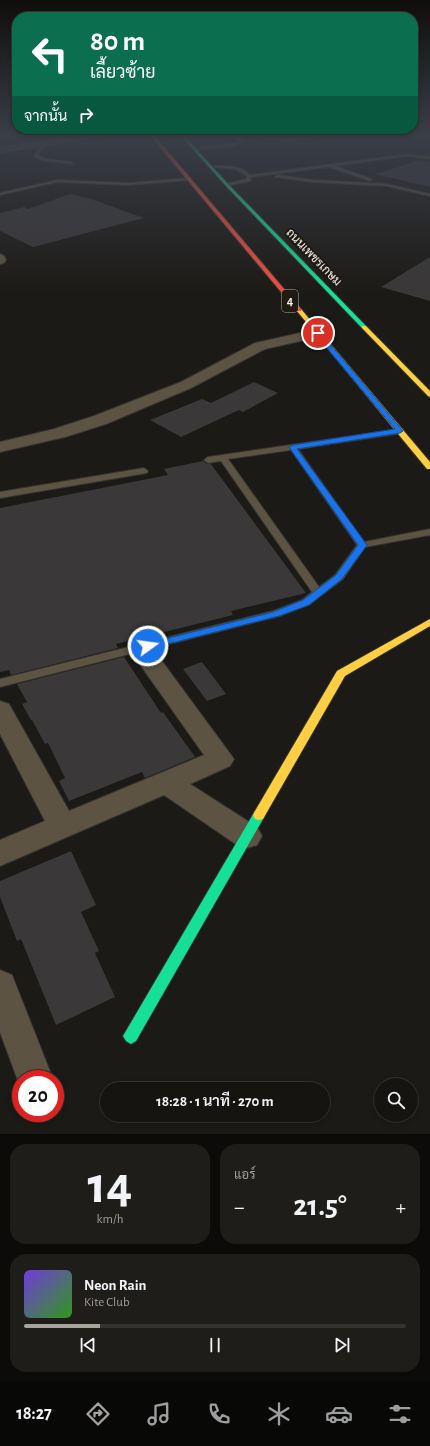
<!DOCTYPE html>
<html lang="th">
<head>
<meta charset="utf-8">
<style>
	body { margin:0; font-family:"Alegreya Sans",Sarabun,sans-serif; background:#1e1d19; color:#f1f3f6; height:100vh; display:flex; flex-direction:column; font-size:15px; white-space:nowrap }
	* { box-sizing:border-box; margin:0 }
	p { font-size:13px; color:#9d9e9f }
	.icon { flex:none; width:22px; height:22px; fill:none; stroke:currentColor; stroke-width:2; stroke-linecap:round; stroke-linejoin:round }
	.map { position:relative; height:1134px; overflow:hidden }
	.side { display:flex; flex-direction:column; gap:10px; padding:10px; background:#0c0b09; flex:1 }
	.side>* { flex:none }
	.top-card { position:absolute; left:12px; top:12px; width:406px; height:122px; border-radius:16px; box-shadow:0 2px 6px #0003,0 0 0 1px #343330; background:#0b6e4f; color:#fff; overflow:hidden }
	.buttons { position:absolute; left:374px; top:1078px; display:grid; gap:8px }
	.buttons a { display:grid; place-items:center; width:44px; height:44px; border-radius:50%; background:#151410; box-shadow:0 2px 6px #0003,0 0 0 1px #343330; font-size:20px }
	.speed { position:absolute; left:12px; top:1070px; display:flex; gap:8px; font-size:20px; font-weight:700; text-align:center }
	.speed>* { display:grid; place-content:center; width:52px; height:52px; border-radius:50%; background:#151410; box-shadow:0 2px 6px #0003,0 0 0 1px #343330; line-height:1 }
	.speed .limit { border:6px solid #d22; background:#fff; color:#111 }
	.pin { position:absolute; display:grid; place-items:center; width:34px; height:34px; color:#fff; margin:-17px; border:2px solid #fff; border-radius:50%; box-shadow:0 1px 4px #0007 }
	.me { position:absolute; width:44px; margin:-22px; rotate:76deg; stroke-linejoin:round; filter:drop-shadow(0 0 3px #0008) }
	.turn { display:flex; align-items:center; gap:14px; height:84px; padding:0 12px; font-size:18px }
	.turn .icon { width:52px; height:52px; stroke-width:2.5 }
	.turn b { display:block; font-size:28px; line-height:34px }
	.then { display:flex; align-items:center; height:38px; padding:0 12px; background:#0003; gap:8px; font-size:15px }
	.big { font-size:30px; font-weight:600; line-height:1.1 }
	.side .tile { flex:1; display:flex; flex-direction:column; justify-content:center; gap:6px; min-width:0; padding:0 14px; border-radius:16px; background:#1e1d19 }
	.side .dial { align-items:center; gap:0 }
	.dial b { font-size:52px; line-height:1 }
	.song { display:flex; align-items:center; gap:12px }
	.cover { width:48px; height:48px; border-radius:6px; background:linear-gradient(135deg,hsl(260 70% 55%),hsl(110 70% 35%)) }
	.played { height:4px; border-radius:2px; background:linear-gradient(90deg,#a7a49e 20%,#343330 20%) }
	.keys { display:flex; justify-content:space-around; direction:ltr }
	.heat { display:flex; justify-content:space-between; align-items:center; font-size:22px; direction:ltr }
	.side .tiles { flex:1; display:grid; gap:10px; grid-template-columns:1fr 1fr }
	.tile:last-child { grid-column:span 2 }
	.trip { position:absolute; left:100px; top:1082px; width:230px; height:40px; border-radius:20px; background:#151410; box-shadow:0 2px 6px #0003,0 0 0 1px #343330; font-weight:600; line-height:40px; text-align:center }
	.tab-bar { display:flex; height:64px; justify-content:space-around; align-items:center; background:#080806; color:#9d9e9f }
	.tab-bar .icon { width:28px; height:28px }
	.tab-bar .active { color:#a7a49e }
	.tab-bar b { font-size:18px; color:#f1f3f6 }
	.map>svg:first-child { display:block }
	.building { fill:#3a3838 }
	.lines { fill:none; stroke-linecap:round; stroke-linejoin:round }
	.lane-casing { stroke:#353430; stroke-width:2 }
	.street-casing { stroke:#353430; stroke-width:2 }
	.fast-casing { stroke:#353430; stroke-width:2 }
	.slow-casing { stroke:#353430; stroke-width:2 }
	.jam-casing { stroke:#353430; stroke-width:2 }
	.lane { fill:#5c5343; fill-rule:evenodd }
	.street { fill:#5c5343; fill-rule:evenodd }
	.fast { fill:#16e098; fill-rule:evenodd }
	.slow { fill:#ffcf43; fill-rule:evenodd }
	.jam { fill:#f24e42; fill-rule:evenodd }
	.route { fill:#1a73e8; stroke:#114b97 }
	.labels { text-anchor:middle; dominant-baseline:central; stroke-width:4; stroke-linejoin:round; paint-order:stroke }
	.far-street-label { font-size:12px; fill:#f2efe8; stroke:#201b12 }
	.shield { fill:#201b12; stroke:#b3afa8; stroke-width:1 }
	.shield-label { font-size:13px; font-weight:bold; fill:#f2efe8 }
</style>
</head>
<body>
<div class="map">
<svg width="430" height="1134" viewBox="0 0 430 1134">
	<rect width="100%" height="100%" fill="#1c1a16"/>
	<!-- building -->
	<g class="building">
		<polygon points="420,160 430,162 430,187 375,174"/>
		<polygon points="70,194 91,199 144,218 33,247 0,231 0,213 24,207 28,209"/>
		<polygon points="430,257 430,301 381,287"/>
		<polygon points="254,382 278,393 243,412 239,410 181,437 150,420 202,399 211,403"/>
		<polygon points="203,461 207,464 211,464 306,593 231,611 233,615 116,644 118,648 11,675 9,670 0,672 0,508 168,475 164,469"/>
		<polygon points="124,657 161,713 163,712 195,757 145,778 142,772 69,801 59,781 65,778 48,743 45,744 32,720 31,720 22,704 27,702 17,684"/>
		<polygon points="202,662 226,694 207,701 183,669"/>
		<polygon points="71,851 96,905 81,912 99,951 95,953 115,997 56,1025 21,939 17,941 0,897 0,881"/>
	</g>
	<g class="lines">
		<!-- lane casing -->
		<g class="lane-casing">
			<g id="lane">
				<polygon points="181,134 234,134 233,135 239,137 243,141 232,146 195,150 194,148 231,144 238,141 227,135 182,136"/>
				<polygon points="236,134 283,139 331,134 302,140 283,141"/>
				<polygon points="50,141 51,143 40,151 37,155 46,159 71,162 73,164 45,161 34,157 38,149"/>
				<path d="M407,154l23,3v2l-23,-3 -72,10 37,13 -2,2 -41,-14 -78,10 -1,4 -23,5 -2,-2 21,-5 1,-3 -12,-7 -26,-2 2,-1c14,0 28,-2 39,9z"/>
				<polygon points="277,175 313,180 387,184 430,194 430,196 387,186 313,182 275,177"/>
				<polygon points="188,178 190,180 129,185 57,182 0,195 0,193 57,180 129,183"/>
				<path d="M400,429h3v4l-105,16 66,93 66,-13v6l-65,12 -22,32 -33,25 -30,12 -280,71v-8l273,-68 29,-11 10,-8 -91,-131 -13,2 -4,-3 4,-3zM291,450l66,95 -22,30 -16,12 -91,-128z"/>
				<polygon points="144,468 148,471 147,473 0,498 0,492"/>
			</g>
		</g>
		<!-- street casing -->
		<g class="street-casing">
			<g id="street">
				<polygon points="92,134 111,134 107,136 0,153 0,147"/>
				<polygon points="0,254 4,256 6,260 4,263 0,264"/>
				<polygon points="318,329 323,330 325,333 323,336 265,349 191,388 106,424 65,437 0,452 0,442 54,429 94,416 181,382 255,343"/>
				<polygon points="151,655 159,657 234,759 230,766 190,784 257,827 262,836 257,845 247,848 237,845 164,795 0,866 0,840 45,821 0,734 0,701 9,704 69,811 204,755 139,663 143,657"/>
				<polygon points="0,970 12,975 53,1079 21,1079 21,1089 0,1032"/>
			</g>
		</g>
		<!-- fast casing -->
		<g class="fast-casing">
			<g id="fast">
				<polygon points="179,134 183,134 228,184 366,326 366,328 362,328 226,186"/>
				<polygon points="259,810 263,811 265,815 263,819 136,1041 131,1044 126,1041 123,1036 126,1031 255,811"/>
			</g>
		</g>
		<!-- slow casing -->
		<g class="slow-casing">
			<g id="slow">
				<polygon points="297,309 301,309 430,462 430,469 427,469 297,311"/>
				<polygon points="362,326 366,326 430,391 430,397 428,396 362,328"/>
				<polygon points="430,619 430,626 345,676 263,819 259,820 255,819 253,815 255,811 337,671"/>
			</g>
		</g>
		<!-- jam casing -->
		<g class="jam-casing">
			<polygon id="jam" points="149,134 153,134 301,309 301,311 297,311"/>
		</g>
		<!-- lane -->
		<use href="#lane" class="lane"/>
		<!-- street -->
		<use href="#street" class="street"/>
		<!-- fast -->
		<use href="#fast" class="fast"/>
		<!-- slow -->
		<use href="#slow" class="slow"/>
		<!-- jam -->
		<use href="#jam" class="jam"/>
	</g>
	<!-- sky -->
	<linearGradient id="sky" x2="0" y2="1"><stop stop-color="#0f0e0c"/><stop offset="0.46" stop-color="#3a3e47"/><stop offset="1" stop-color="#3a3e47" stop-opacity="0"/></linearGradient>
	<rect width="430" height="293" fill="url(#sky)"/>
	<!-- route -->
	<polygon class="route" points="316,332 320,332 403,431 400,433 297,449 367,545 342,579 309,605 279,616 148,649 144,648 143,646 144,644 273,612 303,600 336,575 358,545 289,447 293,445 395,429 316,335"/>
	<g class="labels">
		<!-- far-street labels -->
		<g class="far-street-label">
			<text transform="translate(314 257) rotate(46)">ถนนเพชรเกษม</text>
		</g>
		<!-- shield labels -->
		<rect class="shield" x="282" y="290" width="16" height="22" rx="3"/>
		<g class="shield-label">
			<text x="290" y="301">4</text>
		</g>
	</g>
</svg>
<div class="buttons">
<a><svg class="icon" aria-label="search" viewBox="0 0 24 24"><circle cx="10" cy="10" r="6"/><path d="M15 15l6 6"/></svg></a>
</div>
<div class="speed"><div class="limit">20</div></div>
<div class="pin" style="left:318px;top:333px;background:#d93025"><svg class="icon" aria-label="arrive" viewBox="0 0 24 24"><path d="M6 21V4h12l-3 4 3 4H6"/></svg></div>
<svg class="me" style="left:148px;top:646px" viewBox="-20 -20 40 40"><circle r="17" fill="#1a73e8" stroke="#fff" stroke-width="3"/><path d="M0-11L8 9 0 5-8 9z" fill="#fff"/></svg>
<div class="trip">18:28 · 1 นาที · 270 m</div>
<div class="top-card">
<div class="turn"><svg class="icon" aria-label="left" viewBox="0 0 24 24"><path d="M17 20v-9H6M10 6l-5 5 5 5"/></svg><div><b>80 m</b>เลี้ยวซ้าย</div></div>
<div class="then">จากนั้น<svg class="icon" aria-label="right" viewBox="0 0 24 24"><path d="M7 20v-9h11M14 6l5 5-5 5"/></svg></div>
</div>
</div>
<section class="side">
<div class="tiles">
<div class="tile dial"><b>14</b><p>km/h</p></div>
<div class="tile"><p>แอร์</p>
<div class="heat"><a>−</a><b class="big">21.5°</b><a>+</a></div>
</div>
<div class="tile">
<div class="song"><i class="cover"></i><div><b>Neon Rain</b><p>Kite Club</p></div></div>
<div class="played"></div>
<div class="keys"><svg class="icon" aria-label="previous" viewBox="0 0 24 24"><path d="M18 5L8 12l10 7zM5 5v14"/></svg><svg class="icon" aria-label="pause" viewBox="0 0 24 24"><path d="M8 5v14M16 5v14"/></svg><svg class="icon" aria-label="next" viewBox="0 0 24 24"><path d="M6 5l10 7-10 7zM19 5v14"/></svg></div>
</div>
</div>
</section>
<nav class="tab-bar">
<b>18:27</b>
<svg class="icon active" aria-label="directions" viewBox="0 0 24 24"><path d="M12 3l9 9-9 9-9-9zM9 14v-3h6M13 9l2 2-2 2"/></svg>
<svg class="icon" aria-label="music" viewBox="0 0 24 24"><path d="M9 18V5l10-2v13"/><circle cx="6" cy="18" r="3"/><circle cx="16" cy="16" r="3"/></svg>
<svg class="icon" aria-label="phone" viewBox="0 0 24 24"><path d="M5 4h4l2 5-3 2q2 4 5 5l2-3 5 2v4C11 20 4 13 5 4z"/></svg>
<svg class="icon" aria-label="climate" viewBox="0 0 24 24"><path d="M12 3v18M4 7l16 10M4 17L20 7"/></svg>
<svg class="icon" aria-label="car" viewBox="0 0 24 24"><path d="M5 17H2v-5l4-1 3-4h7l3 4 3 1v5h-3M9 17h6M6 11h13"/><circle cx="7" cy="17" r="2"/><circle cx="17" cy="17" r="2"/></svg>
<svg class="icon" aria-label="filters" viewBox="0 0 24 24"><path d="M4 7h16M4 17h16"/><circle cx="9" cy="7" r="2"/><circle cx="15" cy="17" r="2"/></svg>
</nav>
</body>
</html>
